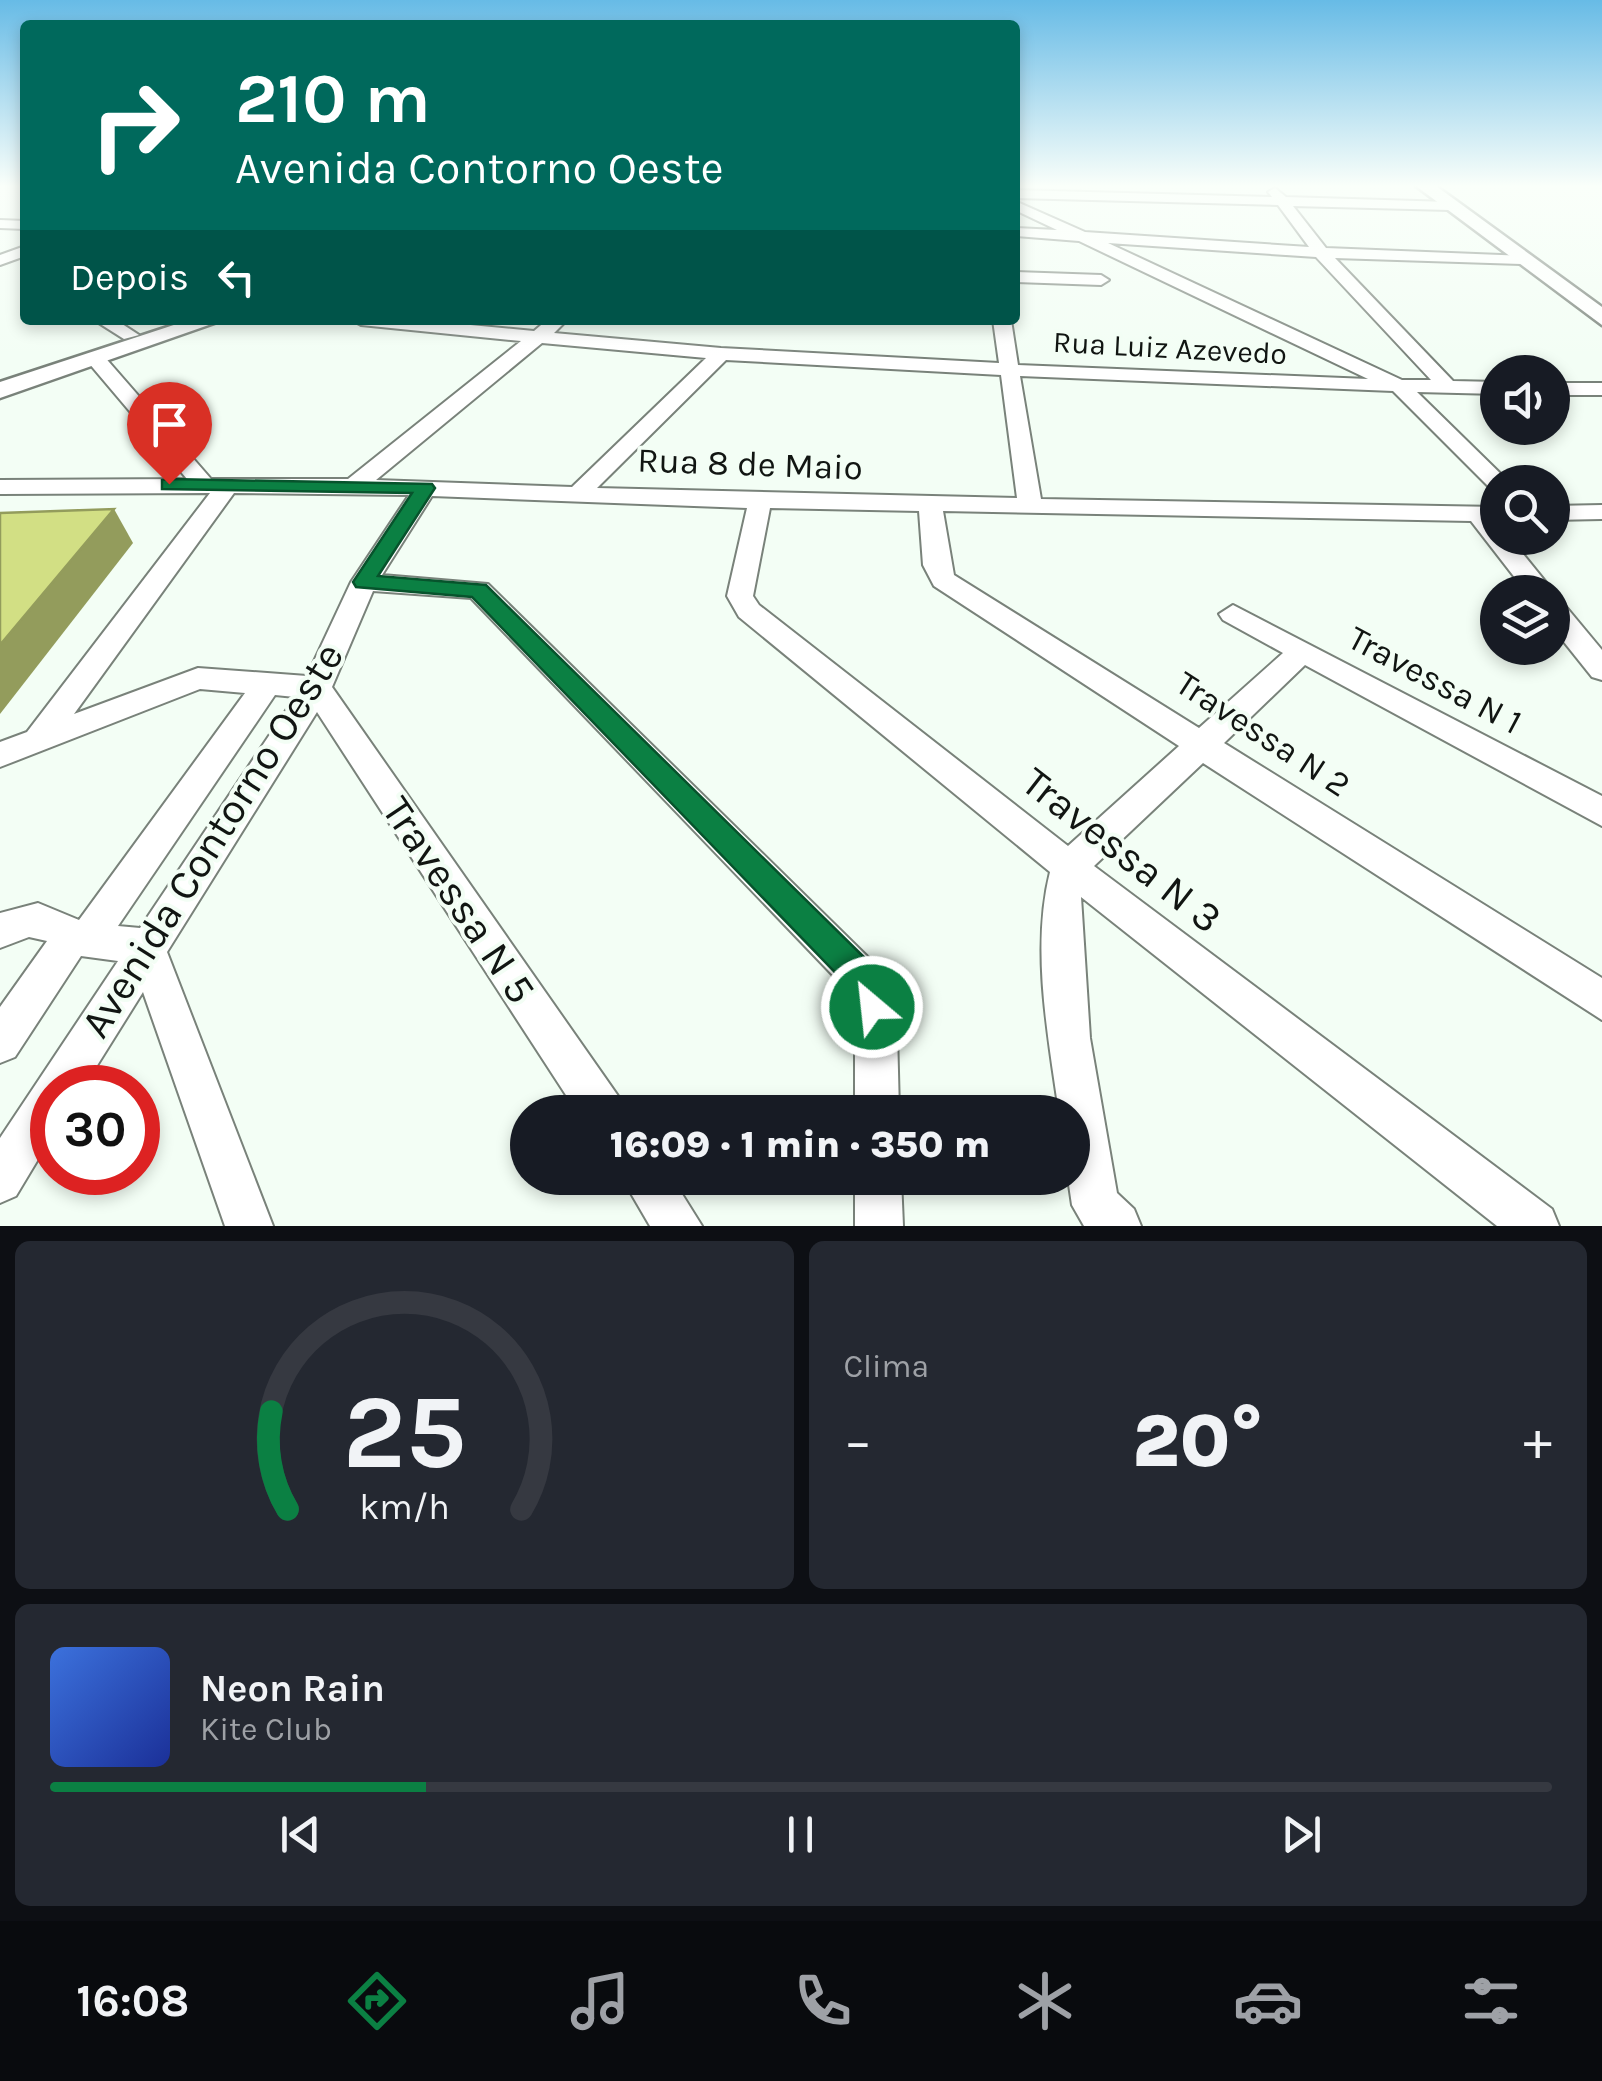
<!DOCTYPE html>
<html lang="pt">
<head>
<meta charset="utf-8">
<style>
	body { margin:0; font-family:Karla,sans-serif; background:#242831; color:#f1f3f6; height:100vh; display:flex; flex-direction:column; font-size:38px; white-space:nowrap }
	* { box-sizing:border-box; margin:0 }
	p { font-size:32px; color:#9ea1a6 }
	.icon { flex:none; width:55px; height:55px; fill:none; stroke:currentColor; stroke-width:2; stroke-linecap:round; stroke-linejoin:round }
	.map { position:relative; height:1226px; overflow:hidden }
	.side { display:flex; flex-direction:column; gap:15px; padding:15px; background:#0d0f14; flex:1 }
	.side>* { flex:none }
	.hud { position:absolute; left:20px; top:20px; width:1000px; height:305px; border-radius:10px; box-shadow:0 5px 15px #0003; background:#00695c; color:#fff; overflow:hidden }
	.controls { position:absolute; left:1480px; top:355px; display:grid; gap:20px }
	.controls a { display:grid; place-items:center; width:90px; height:90px; border-radius:50%; background:#171b24; box-shadow:0 5px 15px #0003; font-size:50px }
	.speed { position:absolute; left:30px; top:1065px; display:flex; gap:20px; font-size:50px; font-weight:700; text-align:center }
	.speed>* { display:grid; place-content:center; width:130px; height:130px; border-radius:50%; background:#171b24; box-shadow:0 5px 15px #0003; line-height:1 }
	.speed .limit { border:15px solid #d22; background:#fff; color:#111 }
	.pin { position:absolute; display:grid; place-items:center; width:85px; height:85px; color:#fff; margin:-102px -42px; border-radius:50% 50% 50% 0; rotate:-45deg; box-shadow:0 0 10px #0007 }
	.pin .icon { rotate:45deg }
	.me { position:absolute; width:110px; margin:-55px; rotate:332deg; stroke-linejoin:round; filter:drop-shadow(0 0 8px #0008) }
	.turn { display:flex; align-items:center; gap:35px; height:210px; padding:0 50px; font-size:45px }
	.turn .icon { width:130px; height:130px; stroke-width:2.5 }
	.turn b { display:block; font-size:70px; line-height:85px }
	.then { display:flex; align-items:center; height:95px; padding:0 50px; background:#0003; gap:20px; font-size:38px }
	.big { font-size:75px; font-weight:800; line-height:1.1 }
	.side .tile { flex:1; display:flex; flex-direction:column; justify-content:center; gap:15px; min-width:0; padding:0 35px; border-radius:15px; background:#242831 }
	.side .dial { align-items:center; gap:0 }
	.dial svg { height:260px; overflow:visible; fill:none; stroke:#363941; stroke-width:7; stroke-linecap:round; text-anchor:middle }
	.dial text { fill:#f1f3f6; stroke:none }
	.song { display:flex; align-items:center; gap:30px }
	.cover { width:120px; height:120px; border-radius:15px; background:linear-gradient(135deg,hsl(220 70% 55%),hsl(230 70% 35%)) }
	.played { height:10px; border-radius:5px; background:linear-gradient(90deg,#0b8043 25%,#363941 25%) }
	.keys { display:flex; justify-content:space-around; direction:ltr }
	.heat { display:flex; justify-content:space-between; align-items:center; font-size:55px; direction:ltr }
	.side .tiles { flex:1; display:grid; gap:15px; grid-template-columns:1fr 1fr }
	.tile:last-child { grid-column:span 2 }
	.trip { position:absolute; left:510px; top:1095px; width:580px; height:100px; border-radius:50px; background:#171b24; box-shadow:0 5px 15px #0003; font-weight:800; line-height:100px; text-align:center }
	.tab-bar { display:flex; height:160px; justify-content:space-around; align-items:center; background:#090b0e; color:#9ea1a6 }
	.tab-bar .icon { width:70px; height:70px }
	.tab-bar .selected { color:#0b8043 }
	.tab-bar b { font-size:45px; color:#f1f3f6 }
	.map>svg:first-child { display:block }
	.lines { fill:none; stroke-linecap:round; stroke-linejoin:round }
	.minor-casing { stroke:#79827a; stroke-width:4 }
	.major-casing { stroke:#79827a; stroke-width:5 }
	.minor { fill:#fff; fill-rule:evenodd }
	.major { fill:#fff; fill-rule:evenodd }
	.shaded-wall { fill:#939c5c }
	.building { fill:#d2df84; stroke:#939c5c; stroke-width:2.5 }
	.route { fill:#0b8043; stroke:#07532c; stroke-width:2.5 }
	.labels { text-anchor:middle; dominant-baseline:central; stroke-width:8; stroke-linejoin:round; paint-order:stroke }
	.far-street-label { font-size:30px; fill:#111512; stroke:#f3fef5 }
	.street-label { font-size:35px; fill:#111512; stroke:#f3fef5 }
	.near-street-label { font-size:42px; fill:#111512; stroke:#f3fef5 }
</style>
</head>
<body>
<div class="map">
<svg width="1602" height="1226" viewBox="0 0 1602 1226">
	<rect width="100%" height="100%" fill="#f3fef5"/>
	<g class="lines">
		<!-- minor casing -->
		<g class="minor-casing">
			<g id="minor">
				<path d="M1275,188l11,9 164,5 7,4 -7,4 -157,-4 33,42 201,8 2,3 -8,5 -186,-6 118,123 45,1v12l-81,-2 92,90h-11v8l-8,-2 -97,-97 -373,-15 21,123 457,8v31h12l39,48 4,6 -1,1 -26,-1 -55,-71 -528,-10 11,64 245,153 84,-75 -60,-33 -4,-6 14,-9 369,191v30l-297,-161 -81,78 378,235v42l-399,-257 -109,103 458,343 7,17h-62l-416,-329 9,141 27,155 17,16 7,17h-57l-12,-21 -4,-27h4v-66h-13c-11,-76 -28,-164 -9,-240l-311,-255 -12,-21 20,-88 -315,-12 -50,79 106,9 393,386 16,61 2,81h-44v-81l-6,-39 -378,-394 -98,-7 -41,96 286,409 6,16h-47l-260,-400 -150,240 106,274h-48l-82,-234 -60,96h-31v48l-36,60 -16,7v-65l118,-177 -37,-5 -66,101 -15,6v-56l47,-66 -18,-4 -29,11v-35l38,-10 41,17 166,-227 -45,-4 -200,78v-25l27,-10 183,-239 -210,1v-14l187,-1 -99,-117v-8h14l109,125h137l173,-138 -160,-16 -9,-5h66l116,11 13,-11h20l-13,13 167,15 278,15 -6,-43h18l7,45 350,14 -289,-138 -64,-5v-8l42,2 -42,-20v-9l70,31 224,15 -31,-42 -263,-7v-8l257,7 -4,-5zM1108,243l208,14 115,123h-29zM542,343l164,15 -134,129 -196,-7zM726,360l275,15 16,123 -420,-10zM234,493l175,2 -58,87 -44,94 -109,-8 -124,46zM770,508l149,3 4,54 11,21 245,160 -111,100 -309,-241 -6,-9zM275,695l20,2 -155,231 -22,-2z"/>
				<polygon points="0,220 25,221 25,229 0,228"/>
				<polygon points="25,246 25,256 0,265 0,255"/>
				<polygon points="1015,272 1101,275 1109,280 1101,285 1015,282"/>
				<polygon points="94,320 116,320 139,335 124,339"/>
				<rect x="1552" y="383" width="50" height="12"/>
				<polygon points="1602,505 1602,519 1552,520 1552,506"/>
				<polygon points="1552,599 1562,602 1602,650 1602,680 1592,677 1552,627"/>
				<polygon points="622,1178 672,1178 702,1226 650,1226"/>
				<polygon points="855,1178 901,1178 903,1226 855,1226"/>
			</g>
		</g>
		<!-- major casing -->
		<g class="major-casing">
			<g id="major">
				<polygon points="1416,186 1436,186 1602,307 1602,325"/>
				<polygon points="189,320 223,320 0,398 0,382"/>
			</g>
		</g>
		<!-- minor -->
		<use href="#minor" class="minor"/>
		<!-- major -->
		<use href="#major" class="major"/>
	</g>
	<!-- shaded-wall -->
	<polygon class="shaded-wall" points="114,509 133,543 0,714 0,645"/>
	<!-- building -->
	<polygon class="building" points="114,509 0,645 0,513"/>
	<!-- sky -->
	<linearGradient id="sky" x2="0" y2="1"><stop stop-color="#67bbe6"/><stop offset="0.52" stop-color="#fafffa"/><stop offset="1" stop-color="#fafffa" stop-opacity="0"/></linearGradient>
	<rect width="1602" height="358" fill="url(#sky)"/>
	<!-- route -->
	<polygon class="route" points="169,479 432,484 435,488 378,576 486,585 879,972 888,1007 883,1019 872,1023 860,1019 852,990 472,597 356,587 353,582 412,493 162,489 162,480"/>
	<g class="labels">
		<!-- far-street labels -->
		<g class="far-street-label">
			<text transform="translate(1170 348) rotate(3)">Rua Luiz Azevedo</text>
		</g>
		<!-- street labels -->
		<g class="street-label">
			<text transform="translate(750 464) rotate(2)">Rua 8 de Maio</text>
			<text transform="translate(1435 680) rotate(28)">Travessa N 1</text>
			<text transform="translate(1263 734) rotate(33)">Travessa N 2</text>
		</g>
		<!-- near-street labels -->
		<g class="near-street-label">
			<text transform="translate(212 840) rotate(-58)">Avenida Contorno Oeste</text>
			<text transform="translate(1122 850) rotate(38)">Travessa N 3</text>
			<text transform="translate(459 900) rotate(56)">Travessa N 5</text>
		</g>
	</g>
</svg>
<div class="controls">
<a><svg class="icon" aria-label="sound" viewBox="0 0 24 24"><path d="M4 9h4l5-4v14l-5-4H4zM17 9q2 3 0 6"/></svg></a>
<a><svg class="icon" aria-label="search" viewBox="0 0 24 24"><circle cx="10" cy="10" r="6"/><path d="M15 15l6 6"/></svg></a>
<a><svg class="icon" aria-label="layers" viewBox="0 0 24 24"><path d="M12 4l9 5-9 5-9-5zM3 14l9 5 9-5"/></svg></a>
</div>
<div class="speed"><div class="limit">30</div></div>
<div class="pin" style="left:169px;top:484px;background:#d93025"><svg class="icon" aria-label="arrive" viewBox="0 0 24 24"><path d="M6 21V4h12l-3 4 3 4H6"/></svg></div>
<svg class="me" style="left:872px;top:1007px" viewBox="-20 -20 40 40"><circle r="17" fill="#0b8043" stroke="#fff" stroke-width="3"/><path d="M0-11L8 9 0 5-8 9z" fill="#fff"/></svg>
<div class="trip">16:09 · 1 min · 350 m</div>
<div class="hud">
<div class="turn"><svg class="icon" aria-label="right" viewBox="0 0 24 24"><path d="M7 20v-9h11M14 6l5 5-5 5"/></svg><div><b>210 m</b>Avenida Contorno Oeste</div></div>
<div class="then">Depois<svg class="icon" aria-label="left" viewBox="0 0 24 24"><path d="M17 20v-9H6M10 6l-5 5 5 5"/></svg></div>
</div>
</div>
<section class="side">
<div class="tiles">
<div class="tile dial"><svg viewBox="0 0 100 80">
<path d="M14 69A42 42 0 1 1 86 69"/>
<path d="M14 69A42 42 0 0 1 9 39" stroke="#0b8043"/>
<text x="50" y="56" font-size="32" font-weight="700">25</text>
<text x="50" y="72" font-size="11">km/h</text>
</svg></div>
<div class="tile"><p>Clima</p>
<div class="heat"><a>−</a><b class="big">20°</b><a>+</a></div>
</div>
<div class="tile">
<div class="song"><i class="cover"></i><div><b>Neon Rain</b><p>Kite Club</p></div></div>
<div class="played"></div>
<div class="keys"><svg class="icon" aria-label="previous" viewBox="0 0 24 24"><path d="M18 5L8 12l10 7zM5 5v14"/></svg><svg class="icon" aria-label="pause" viewBox="0 0 24 24"><path d="M8 5v14M16 5v14"/></svg><svg class="icon" aria-label="next" viewBox="0 0 24 24"><path d="M6 5l10 7-10 7zM19 5v14"/></svg></div>
</div>
</div>
</section>
<nav class="tab-bar">
<b>16:08</b>
<svg class="icon selected" aria-label="directions" viewBox="0 0 24 24"><path d="M12 3l9 9-9 9-9-9zM9 14v-3h6M13 9l2 2-2 2"/></svg>
<svg class="icon" aria-label="music" viewBox="0 0 24 24"><path d="M9 18V5l10-2v13"/><circle cx="6" cy="18" r="3"/><circle cx="16" cy="16" r="3"/></svg>
<svg class="icon" aria-label="phone" viewBox="0 0 24 24"><path d="M5 4h4l2 5-3 2q2 4 5 5l2-3 5 2v4C11 20 4 13 5 4z"/></svg>
<svg class="icon" aria-label="climate" viewBox="0 0 24 24"><path d="M12 3v18M4 7l16 10M4 17L20 7"/></svg>
<svg class="icon" aria-label="car" viewBox="0 0 24 24"><path d="M5 17H2v-5l4-1 3-4h7l3 4 3 1v5h-3M9 17h6M6 11h13"/><circle cx="7" cy="17" r="2"/><circle cx="17" cy="17" r="2"/></svg>
<svg class="icon" aria-label="filters" viewBox="0 0 24 24"><path d="M4 7h16M4 17h16"/><circle cx="9" cy="7" r="2"/><circle cx="15" cy="17" r="2"/></svg>
</nav>
</body>
</html>
